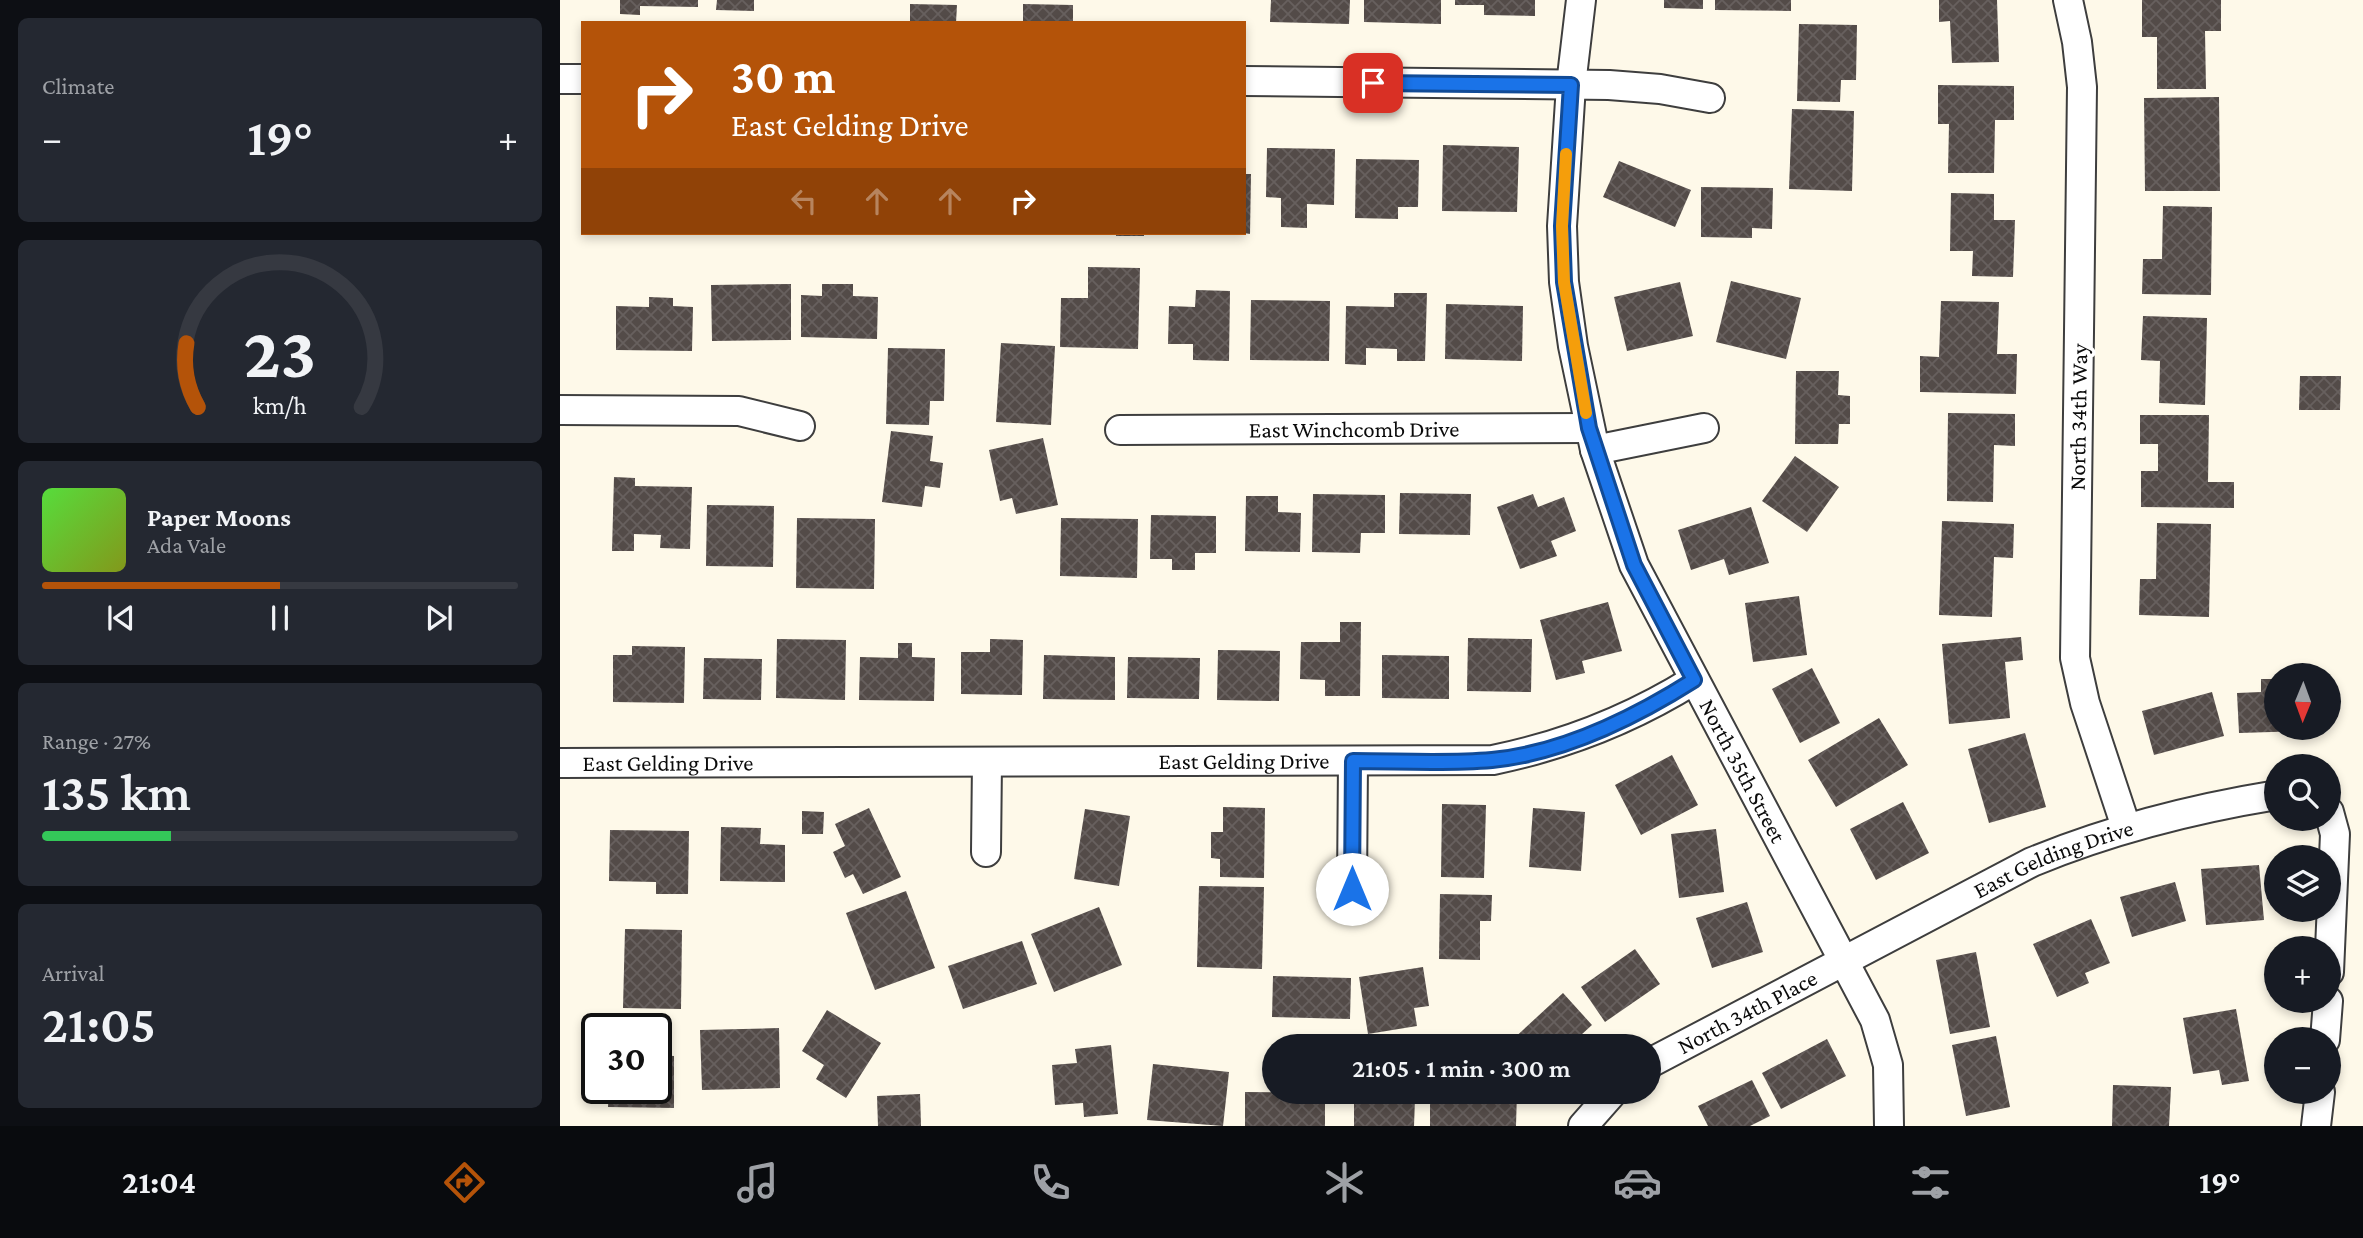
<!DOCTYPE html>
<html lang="en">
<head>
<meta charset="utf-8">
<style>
	body { margin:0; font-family:"Crimson Pro",serif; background:#242831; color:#f1f3f6; height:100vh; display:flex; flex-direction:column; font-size:26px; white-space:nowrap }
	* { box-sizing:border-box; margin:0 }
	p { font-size:23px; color:#9ea1a6 }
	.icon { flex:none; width:38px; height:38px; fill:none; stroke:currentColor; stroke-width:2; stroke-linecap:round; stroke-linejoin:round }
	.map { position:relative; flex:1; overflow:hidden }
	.panel { display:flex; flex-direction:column; gap:18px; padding:18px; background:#0d0f14; width:560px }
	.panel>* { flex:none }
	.banner { position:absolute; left:21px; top:21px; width:665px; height:214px; border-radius:0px; box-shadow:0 4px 10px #0003; background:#b45309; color:#fff; overflow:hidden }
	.needle { width:46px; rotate:181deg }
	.fabs { position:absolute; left:1704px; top:663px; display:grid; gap:14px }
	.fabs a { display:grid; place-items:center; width:77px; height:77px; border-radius:50%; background:#171b24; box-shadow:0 4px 10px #0003; font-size:35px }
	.speed { position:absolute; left:21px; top:1013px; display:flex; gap:14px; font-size:35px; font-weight:700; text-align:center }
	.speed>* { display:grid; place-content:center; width:91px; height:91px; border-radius:50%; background:#171b24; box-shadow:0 4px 10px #0003; line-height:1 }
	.speed .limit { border:4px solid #111; border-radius:10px; background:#fff; color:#111 }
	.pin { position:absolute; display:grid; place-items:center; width:60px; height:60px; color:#fff; margin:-30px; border-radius:14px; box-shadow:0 4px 10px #0006 }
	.me { position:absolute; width:77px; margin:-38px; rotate:0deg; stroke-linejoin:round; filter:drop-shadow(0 0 5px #0008) }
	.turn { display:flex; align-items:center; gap:24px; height:147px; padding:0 35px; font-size:32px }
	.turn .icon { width:91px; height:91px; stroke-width:2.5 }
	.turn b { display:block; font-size:49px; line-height:60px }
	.lanes { display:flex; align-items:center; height:66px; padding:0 35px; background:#0003; justify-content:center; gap:35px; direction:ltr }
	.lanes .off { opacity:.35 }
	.big { font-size:52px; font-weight:600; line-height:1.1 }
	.panel .widget { flex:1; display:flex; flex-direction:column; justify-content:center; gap:10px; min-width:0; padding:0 24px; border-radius:10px; background:#242831 }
	.panel .dial { align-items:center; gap:0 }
	.dial svg { height:182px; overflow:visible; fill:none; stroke:#363941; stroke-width:7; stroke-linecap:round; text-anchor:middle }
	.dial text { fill:#f1f3f6; stroke:none }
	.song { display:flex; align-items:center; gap:21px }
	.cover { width:84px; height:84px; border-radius:10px; background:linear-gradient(135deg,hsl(110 70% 55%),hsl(70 70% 35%)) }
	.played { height:7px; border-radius:4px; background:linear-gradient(90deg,#b45309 50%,#363941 50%) }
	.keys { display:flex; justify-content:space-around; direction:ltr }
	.heat { display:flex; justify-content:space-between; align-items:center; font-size:38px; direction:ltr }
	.charge { height:10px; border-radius:5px; background:linear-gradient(90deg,#34c759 27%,#363941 0) }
	.trip { position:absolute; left:702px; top:1034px; width:399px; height:70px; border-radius:35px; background:#171b24; box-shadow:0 4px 10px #0003; font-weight:600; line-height:70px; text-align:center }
	.tab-bar { display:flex; height:112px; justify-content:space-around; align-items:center; background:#090b0e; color:#9ea1a6 }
	.tab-bar .icon { width:49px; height:49px }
	.tab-bar .selected { color:#b45309 }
	.tab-bar b { font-size:32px; color:#f1f3f6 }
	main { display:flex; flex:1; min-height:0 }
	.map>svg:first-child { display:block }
	.building { fill:url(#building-cross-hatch) }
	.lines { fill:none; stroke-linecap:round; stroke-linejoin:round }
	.street-casing { stroke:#3e3e3e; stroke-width:32 }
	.street { stroke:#fff; stroke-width:28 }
	.route-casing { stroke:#114b97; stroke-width:18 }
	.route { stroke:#1a73e8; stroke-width:12 }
	.slow { stroke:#f59e0b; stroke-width:12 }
	.labels { text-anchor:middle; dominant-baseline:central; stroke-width:7; stroke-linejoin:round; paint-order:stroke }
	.street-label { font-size:23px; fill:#0b0b0b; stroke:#fff }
</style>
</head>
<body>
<main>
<section class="panel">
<div class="widget"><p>Climate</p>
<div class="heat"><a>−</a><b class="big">19°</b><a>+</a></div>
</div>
<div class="widget dial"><svg viewBox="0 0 100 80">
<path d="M14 69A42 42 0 1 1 86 69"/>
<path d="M14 69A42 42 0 0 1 9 41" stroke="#b45309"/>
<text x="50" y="56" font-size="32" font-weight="700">23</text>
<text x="50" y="72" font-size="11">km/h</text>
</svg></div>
<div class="widget">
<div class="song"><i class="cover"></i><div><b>Paper Moons</b><p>Ada Vale</p></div></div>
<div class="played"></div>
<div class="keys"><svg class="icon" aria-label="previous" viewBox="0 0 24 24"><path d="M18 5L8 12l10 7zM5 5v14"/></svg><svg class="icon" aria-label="pause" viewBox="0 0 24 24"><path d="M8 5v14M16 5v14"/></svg><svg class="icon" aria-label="next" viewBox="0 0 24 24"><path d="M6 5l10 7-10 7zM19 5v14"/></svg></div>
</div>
<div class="widget"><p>Range · 27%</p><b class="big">135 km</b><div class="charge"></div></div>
<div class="widget"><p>Arrival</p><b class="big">21:05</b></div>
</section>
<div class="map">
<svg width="1803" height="1126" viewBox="0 0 1803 1126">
	<defs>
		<pattern id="building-cross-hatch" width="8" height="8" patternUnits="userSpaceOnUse" patternTransform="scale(1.75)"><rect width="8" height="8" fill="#534b48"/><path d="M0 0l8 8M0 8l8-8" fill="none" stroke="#67605e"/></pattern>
	</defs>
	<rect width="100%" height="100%" fill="#fef9e9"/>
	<!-- building -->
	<g class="building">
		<polygon points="60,0 138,0 138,7 80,6 80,15 60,14"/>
		<polygon points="157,0 194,0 194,11 156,10"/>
		<polygon points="711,0 790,0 789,24 710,22"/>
		<polygon points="804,0 881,0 881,24 804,22"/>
		<polygon points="895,0 975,0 975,16 924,15 924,5 895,5"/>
		<polygon points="1104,0 1143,0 1143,9 1104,8"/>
		<polygon points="1155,0 1231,0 1231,11 1155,10"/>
		<polygon points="1379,0 1437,0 1439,62 1392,63 1390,21 1379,22"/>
		<polygon points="1582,0 1661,0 1661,31 1645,31 1646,89 1597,89 1597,37 1582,37"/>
		<polygon points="350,4 397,5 396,23 350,23"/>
		<polygon points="463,4 513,5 513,23 463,23"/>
		<polygon points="1239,24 1297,25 1296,80 1281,80 1280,102 1237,101"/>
		<polygon points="1378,85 1454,86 1454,120 1435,120 1434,173 1388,173 1389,124 1378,124"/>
		<polygon points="1659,97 1660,191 1585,191 1584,98"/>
		<polygon points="1232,109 1294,111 1292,191 1229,189"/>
		<polygon points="883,145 959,147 957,212 882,211"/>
		<polygon points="707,148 775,149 774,205 747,204 747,228 721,227 721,198 706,197"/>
		<polygon points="796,159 859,160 858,207 838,207 838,219 795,218"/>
		<polygon points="1059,161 1131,190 1115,227 1043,197"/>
		<polygon points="684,174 691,174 690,234 684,233"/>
		<polygon points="1141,187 1213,188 1212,229 1192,228 1192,238 1141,237"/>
		<polygon points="1391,193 1434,194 1434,220 1455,220 1453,277 1412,276 1413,251 1390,251"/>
		<polygon points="1603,206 1652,207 1651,295 1582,294 1583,259 1602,259"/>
		<rect x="556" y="233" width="28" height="3"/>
		<polygon points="528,267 580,268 578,349 500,347 501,298 528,298"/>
		<polygon points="1171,281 1241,298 1226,359 1156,342"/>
		<polygon points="1120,282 1133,336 1067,351 1054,297"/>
		<polygon points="231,284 231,340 152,341 151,285"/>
		<polygon points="262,284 293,284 293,296 318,297 317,339 241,337 241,295 262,296"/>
		<polygon points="636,290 670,291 669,361 633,360 633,344 608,344 609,306 635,307"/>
		<polygon points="834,293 867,293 865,361 837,361 837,349 806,348 806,365 785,364 786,306 834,307"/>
		<polygon points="89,297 113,298 113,306 133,307 132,351 56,350 56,306 89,307"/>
		<polygon points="691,300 770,301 769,361 690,360"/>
		<polygon points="1381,301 1439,302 1437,354 1457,354 1456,394 1360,392 1360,356 1379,357"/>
		<polygon points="886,304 963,306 962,361 885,359"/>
		<polygon points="1583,316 1647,318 1645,405 1599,403 1600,361 1581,360"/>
		<polygon points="441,343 495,346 491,425 436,422"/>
		<polygon points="328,348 385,349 384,401 370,401 369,425 326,424"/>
		<polygon points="1236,371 1279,371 1278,395 1290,396 1290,424 1279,424 1278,444 1235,444"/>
		<polygon points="1740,376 1781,376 1780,410 1739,410"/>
		<polygon points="1388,413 1455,414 1455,446 1434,445 1433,502 1387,501"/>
		<polygon points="1580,415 1649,415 1648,482 1674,482 1674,508 1581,507 1581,471 1598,471 1598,444 1580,444"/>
		<polygon points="331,431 373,436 370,461 383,463 380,488 365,486 362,507 322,502"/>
		<polygon points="483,438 498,505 456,514 452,498 440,501 429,450"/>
		<polygon points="1235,456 1279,487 1247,532 1202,501"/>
		<polygon points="54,477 75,478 75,486 132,487 130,549 100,548 101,535 74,534 74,551 52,551"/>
		<polygon points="840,493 911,494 910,535 839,534"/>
		<polygon points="753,494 825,495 825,533 801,533 800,553 752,552"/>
		<polygon points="973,494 978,507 1004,497 1016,531 991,541 997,556 960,569 937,507"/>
		<polygon points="686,496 718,496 718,512 741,513 740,552 685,551"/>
		<polygon points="147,505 214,506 213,567 146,566"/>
		<polygon points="1191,507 1209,563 1169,575 1164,559 1131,570 1118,530"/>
		<polygon points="591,515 656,516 656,553 635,553 635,570 612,570 612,559 590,559"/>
		<polygon points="237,518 315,519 314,589 236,588"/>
		<polygon points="501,518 578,519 577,578 500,576"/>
		<polygon points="1382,521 1454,524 1453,558 1434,557 1432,617 1379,615"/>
		<polygon points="1597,523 1651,524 1649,617 1579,615 1580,579 1596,579"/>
		<polygon points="1239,596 1247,655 1193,662 1185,603"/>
		<polygon points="1048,602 1062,651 1022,661 1025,673 996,680 980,620"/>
		<polygon points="780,622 801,622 800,696 765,696 765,680 740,679 741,642 780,642"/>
		<polygon points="1461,637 1463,660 1445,662 1450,718 1389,724 1382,644"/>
		<polygon points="908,638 972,639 971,692 907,691"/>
		<polygon points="217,639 286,640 285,700 216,698"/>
		<polygon points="430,639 463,640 462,695 401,694 401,652 430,652"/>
		<polygon points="338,643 352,643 352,657 375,658 374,701 299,700 300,657 338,658"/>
		<polygon points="72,646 125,647 124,703 53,702 53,655 72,655"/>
		<polygon points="658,650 720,651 719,701 657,700"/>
		<polygon points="484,655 555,657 555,700 483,699"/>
		<polygon points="822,655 889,656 889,699 822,698"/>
		<polygon points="568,657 640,658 639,699 567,698"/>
		<polygon points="144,658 202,659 201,700 143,699"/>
		<polygon points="1252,668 1280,723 1240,743 1212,689"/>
		<polygon points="1701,679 1717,679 1717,728 1749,728 1749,731 1679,733 1677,693 1701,692"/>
		<polygon points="1652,692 1664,736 1594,755 1582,711"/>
		<polygon points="1319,718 1348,765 1276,807 1248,760"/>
		<polygon points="1465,733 1486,807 1429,823 1408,749"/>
		<polygon points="1112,755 1138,805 1081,835 1055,785"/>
		<polygon points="1343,802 1369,853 1316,880 1290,829"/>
		<polygon points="882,804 926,805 924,878 881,877"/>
		<polygon points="663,807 705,808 704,878 660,877 660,859 651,858 651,832 663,832"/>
		<polygon points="309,808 341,877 303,894 293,874 285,878 273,852 285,846 275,824"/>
		<polygon points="973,808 1025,812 1021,871 969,867"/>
		<polygon points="525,809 570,816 559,886 514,879"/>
		<polygon points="242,811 264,812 263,834 242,834"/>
		<polygon points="161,827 201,828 200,844 225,845 225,882 160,881"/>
		<polygon points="1156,829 1164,892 1119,898 1111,834"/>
		<polygon points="50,830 129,831 128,894 96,894 96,882 49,881"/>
		<polygon points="1699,865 1704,920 1646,925 1641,869"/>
		<polygon points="1615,882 1626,921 1572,937 1560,897"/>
		<polygon points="639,886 704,887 702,969 637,967"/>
		<polygon points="346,891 375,968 315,990 286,913"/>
		<polygon points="880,894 932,895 931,921 920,921 920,960 879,959"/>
		<polygon points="1187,902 1203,952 1152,968 1136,918"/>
		<polygon points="539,907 562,965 494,992 471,934"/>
		<polygon points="1531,919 1550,963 1525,973 1529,983 1497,997 1473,944"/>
		<polygon points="65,929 122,930 121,1009 63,1008"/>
		<polygon points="462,941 477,984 403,1009 388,966"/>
		<polygon points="1075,949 1100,984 1045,1022 1021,987"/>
		<polygon points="1416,952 1430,1027 1390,1034 1376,960"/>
		<polygon points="863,967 869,1006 854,1008 857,1026 808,1034 799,977"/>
		<polygon points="713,976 791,978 790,1019 712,1017"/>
		<polygon points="1003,993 1032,1025 1009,1046 955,1046 951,1041"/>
		<polygon points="1676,1009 1689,1081 1662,1085 1659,1070 1633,1074 1623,1018"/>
		<polygon points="267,1010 321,1043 286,1098 256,1079 264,1065 242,1051"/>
		<polygon points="219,1028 220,1088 142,1090 140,1030"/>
		<polygon points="1436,1036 1450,1107 1406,1116 1392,1045"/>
		<polygon points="1267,1039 1286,1076 1221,1109 1202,1073"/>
		<polygon points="551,1045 558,1114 524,1117 523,1103 495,1105 492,1065 517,1063 515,1049"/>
		<polygon points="96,1055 114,1056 114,1108 48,1107 49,1088 96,1088"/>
		<polygon points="593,1064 669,1072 663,1126 587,1120"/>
		<polygon points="1192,1080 1210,1116 1190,1126 1148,1126 1138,1106"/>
		<polygon points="1553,1085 1611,1087 1609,1126 1552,1126"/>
		<polygon points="685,1092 765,1093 765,1126 685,1126"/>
		<polygon points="870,1092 957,1092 956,1126 870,1126"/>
		<polygon points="360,1094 361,1126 318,1126 317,1096"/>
		<polygon points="794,1098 855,1099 854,1126 794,1126"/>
	</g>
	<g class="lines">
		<!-- street casing -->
		<g class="street-casing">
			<g id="street">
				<path id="s1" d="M1021,0l-10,85 -9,141 2,56 9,64 22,104 39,115 241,455 13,45 1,61"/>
				<polyline points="1508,0 1517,42 1522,87 1515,658 1525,703 1566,827"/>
				<polyline points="0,79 23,79"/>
				<polyline points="684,81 1049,85 1100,89 1150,98"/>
				<polyline points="0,410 179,411 240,426"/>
				<path id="s2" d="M560,430l469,-2"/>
				<polyline points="1035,450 1144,428"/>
				<path id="s3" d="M0,763l933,-3c73,-15 137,-40 201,-80"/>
				<polyline points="1769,812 1775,834 1769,972"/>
				<polyline points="426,852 427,762"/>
				<polyline points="792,889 793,761"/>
				<polyline points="1765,1040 1768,1001"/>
				<path id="s4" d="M1088,1064l384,-202c80,-33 159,-53 245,-67"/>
				<polyline points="1023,1126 1053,1092"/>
				<polyline points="1756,1126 1760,1092"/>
			</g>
		</g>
		<!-- street -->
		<use href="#street" class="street"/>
	</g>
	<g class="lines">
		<!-- route casing -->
		<g class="route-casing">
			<path id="route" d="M792,889l1,-128c46,0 93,3 139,-1 72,-7 142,-42 202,-80l-60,-115 -45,-137 -25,-146 -2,-56 9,-141 -198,-2"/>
		</g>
		<!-- route -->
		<use href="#route" class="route"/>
		<!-- slow -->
		<polyline class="slow" points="1006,154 1002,226 1004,282 1026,413"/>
	</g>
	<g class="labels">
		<!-- street labels -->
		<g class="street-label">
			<text transform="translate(1518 417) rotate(-89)">North 34th Way</text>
			<text stroke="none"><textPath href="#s2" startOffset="234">East Winchcomb Drive</textPath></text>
			<text stroke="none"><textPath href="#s3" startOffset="684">East Gelding Drive</textPath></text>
			<text stroke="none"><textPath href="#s3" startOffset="108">East Gelding Drive</textPath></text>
			<text stroke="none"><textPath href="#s1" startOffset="808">North 35th Street</textPath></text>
			<text stroke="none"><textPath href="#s4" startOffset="455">East Gelding Drive</textPath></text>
			<text stroke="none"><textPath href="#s4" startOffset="112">North 34th Place</textPath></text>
		</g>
	</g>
</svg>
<div class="fabs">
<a><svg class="needle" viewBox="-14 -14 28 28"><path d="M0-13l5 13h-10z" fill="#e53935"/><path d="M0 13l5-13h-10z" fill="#9ea1a6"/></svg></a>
<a><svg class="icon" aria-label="search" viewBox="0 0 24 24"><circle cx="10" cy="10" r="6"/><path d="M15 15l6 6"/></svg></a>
<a><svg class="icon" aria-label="layers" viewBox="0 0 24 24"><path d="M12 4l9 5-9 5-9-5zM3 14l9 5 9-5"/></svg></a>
<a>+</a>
<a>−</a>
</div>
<div class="speed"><div class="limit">30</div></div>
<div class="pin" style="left:813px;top:83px;background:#d93025"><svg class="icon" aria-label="arrive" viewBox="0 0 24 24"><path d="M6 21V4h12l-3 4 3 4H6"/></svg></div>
<svg class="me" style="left:792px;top:889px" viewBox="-20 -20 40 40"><circle r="19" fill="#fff"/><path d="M0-13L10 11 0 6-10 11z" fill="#1a73e8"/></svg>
<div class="trip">21:05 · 1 min · 300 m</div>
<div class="banner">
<div class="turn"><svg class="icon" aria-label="right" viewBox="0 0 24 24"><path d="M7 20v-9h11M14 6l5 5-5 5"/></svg><div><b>30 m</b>East Gelding Drive</div></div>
<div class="lanes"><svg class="icon off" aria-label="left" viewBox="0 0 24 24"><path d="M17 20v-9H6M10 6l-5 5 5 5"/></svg><svg class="icon off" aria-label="ahead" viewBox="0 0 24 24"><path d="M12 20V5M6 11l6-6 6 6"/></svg><svg class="icon off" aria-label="ahead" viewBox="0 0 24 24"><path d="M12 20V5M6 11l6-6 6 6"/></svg><svg class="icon" aria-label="right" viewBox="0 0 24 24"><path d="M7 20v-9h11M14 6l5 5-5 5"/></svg></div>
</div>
</div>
</main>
<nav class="tab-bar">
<b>21:04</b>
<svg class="icon selected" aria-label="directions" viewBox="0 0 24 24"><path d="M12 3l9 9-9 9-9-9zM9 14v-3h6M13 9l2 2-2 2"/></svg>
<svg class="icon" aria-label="music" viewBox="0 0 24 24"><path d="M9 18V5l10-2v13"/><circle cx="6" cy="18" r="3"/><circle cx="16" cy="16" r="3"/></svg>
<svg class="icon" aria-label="phone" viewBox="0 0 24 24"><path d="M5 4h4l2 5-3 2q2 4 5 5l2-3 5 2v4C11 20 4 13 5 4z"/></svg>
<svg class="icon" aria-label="climate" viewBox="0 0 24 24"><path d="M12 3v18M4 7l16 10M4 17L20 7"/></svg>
<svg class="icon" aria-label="car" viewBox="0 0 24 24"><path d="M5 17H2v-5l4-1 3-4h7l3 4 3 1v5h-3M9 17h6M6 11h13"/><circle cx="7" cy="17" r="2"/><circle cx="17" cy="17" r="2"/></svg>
<svg class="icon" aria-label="filters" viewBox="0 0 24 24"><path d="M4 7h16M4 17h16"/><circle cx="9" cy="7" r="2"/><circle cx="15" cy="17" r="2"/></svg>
<b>19°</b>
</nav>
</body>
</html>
